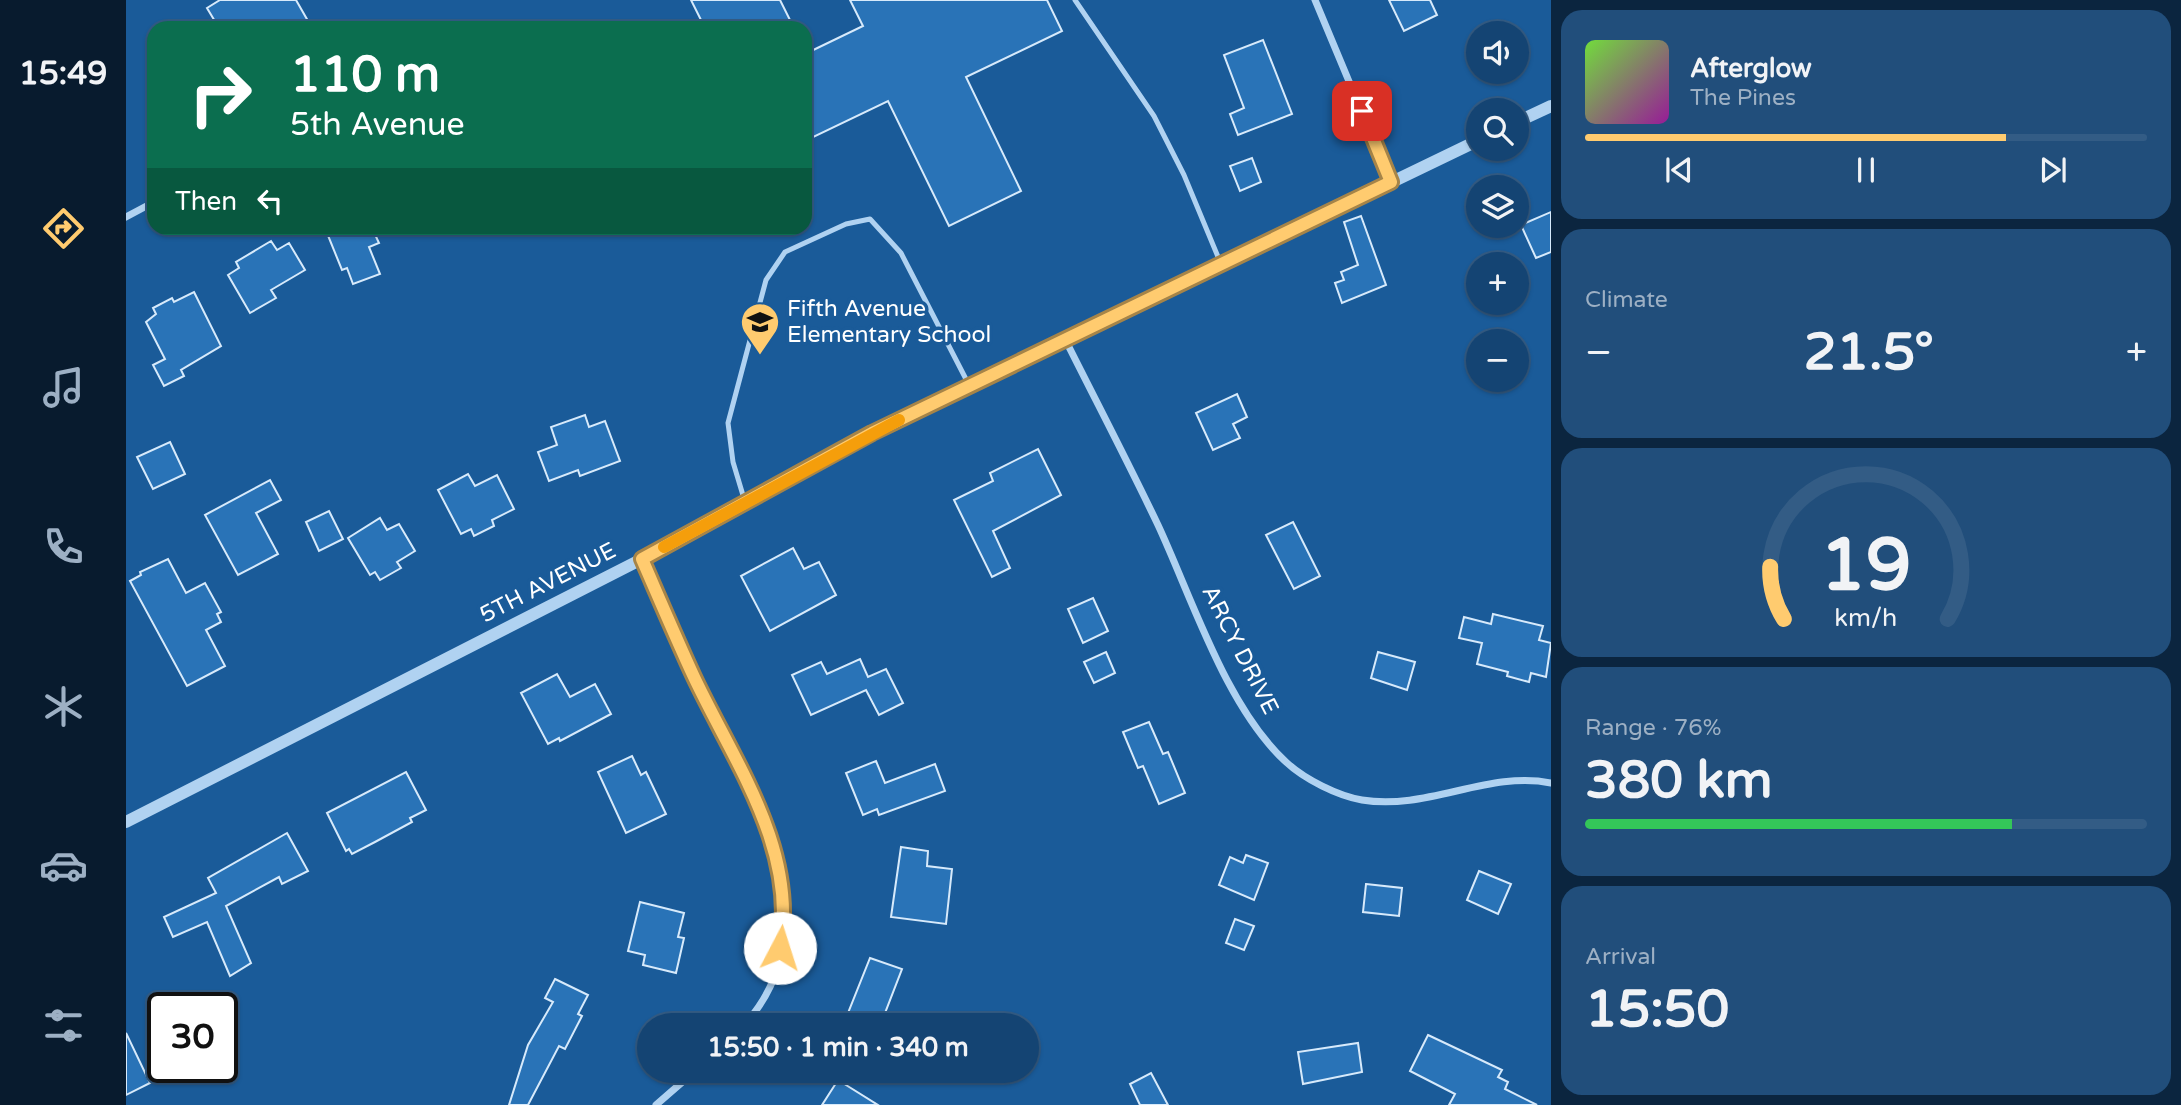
<!DOCTYPE html>
<html lang="en">
<head>
<meta charset="utf-8">
<style>
	body { margin:0; font-family:"Varela Round",sans-serif; background:#214e7b; color:#f1f3f6; height:100vh; display:flex; flex-direction:column; font-size:26px; white-space:nowrap }
	* { box-sizing:border-box; margin:0 }
	p { font-size:23px; color:#9db0c4 }
	.icon { flex:none; width:38px; height:38px; fill:none; stroke:currentColor; stroke-width:2; stroke-linecap:round; stroke-linejoin:round }
	.map { position:relative; flex:1; overflow:hidden }
	.panel { display:flex; flex-direction:column; gap:10px; padding:10px; background:#0b253f; width:630px }
	.panel>* { flex:none }
	.hud { position:absolute; left:21px; top:21px; width:665px; height:214px; border-radius:21px; box-shadow:0 2px 5px #0004,0 0 0 2px #335c85; background:#0b6e4f; color:#fff; overflow:hidden }
	.controls { position:absolute; left:1340px; top:21px; display:grid; gap:14px }
	.controls a { display:grid; place-items:center; width:63px; height:63px; border-radius:50%; background:#144473; box-shadow:0 2px 5px #0004,0 0 0 2px #335c85; font-size:35px }
	.speed { position:absolute; left:21px; top:992px; display:flex; gap:14px; font-size:35px; font-weight:700; text-align:center }
	.speed>* { display:grid; place-content:center; width:91px; height:91px; border-radius:50%; background:#144473; box-shadow:0 2px 5px #0004,0 0 0 2px #335c85; line-height:1 }
	.speed .limit { border:4px solid #111; border-radius:10px; background:#fff; color:#111 }
	.pin { position:absolute; display:grid; place-items:center; width:60px; height:60px; color:#fff; margin:-30px; border-radius:14px; box-shadow:0 4px 10px #0006 }
	.me { position:absolute; width:77px; margin:-38px; rotate:5deg; stroke-linejoin:round; filter:drop-shadow(0 0 5px #0008) }
	.turn { display:flex; align-items:center; gap:24px; height:147px; padding:0 28px; font-size:32px }
	.turn .icon { width:91px; height:91px; stroke-width:2.5 }
	.turn b { display:block; font-size:49px; line-height:60px }
	.then { display:flex; align-items:center; height:66px; padding:0 28px; background:#0003; gap:14px; font-size:26px }
	.big { font-size:52px; font-weight:800; line-height:1.1 }
	.panel .card { flex:1; display:flex; flex-direction:column; justify-content:center; gap:10px; min-width:0; padding:0 24px; border-radius:21px; background:#214e7b }
	.panel .dial { align-items:center; gap:0 }
	.dial svg { height:182px; overflow:visible; fill:none; stroke:#335c85; stroke-width:7; stroke-linecap:round; text-anchor:middle }
	.dial text { fill:#f1f3f6; stroke:none }
	.song { display:flex; align-items:center; gap:21px }
	.cover { width:84px; height:84px; border-radius:10px; background:linear-gradient(135deg,hsl(100 70% 55%),hsl(300 70% 35%)) }
	.played { height:7px; border-radius:4px; background:linear-gradient(90deg,#ffcb6f 75%,#335c85 75%) }
	.keys { display:flex; justify-content:space-around; direction:ltr }
	.heat { display:flex; justify-content:space-between; align-items:center; font-size:38px; direction:ltr }
	.charge { height:10px; border-radius:5px; background:linear-gradient(90deg,#34c759 76%,#335c85 0) }
	.trip { position:absolute; left:511px; top:1013px; width:402px; height:70px; border-radius:35px; background:#144473; box-shadow:0 2px 5px #0004,0 0 0 2px #335c85; font-weight:800; line-height:70px; text-align:center }
	main { display:flex; flex:1; min-height:0 }
	.tabs { display:flex; flex-direction:column; width:126px; justify-content:space-around; align-items:center; background:#081b2e; color:#9db0c4 }
	.tabs .icon { width:49px; height:49px }
	.tabs .active { color:#ffcb6f }
	.tabs b { font-size:32px; color:#f1f3f6 }
	.map>svg:first-child { display:block }
	.building { fill:#2973b7; stroke:#d7eafb; stroke-width:2 }
	.lines { fill:none; stroke-linecap:round; stroke-linejoin:round }
	.service { stroke:#b0d2f1; stroke-width:5 }
	.minor { stroke:#b0d2f1; stroke-width:7 }
	.tertiary { stroke:#b0d2f1; stroke-width:12 }
	.route-casing { stroke:#a68448; stroke-width:18 }
	.route { stroke:#ffcb6f; stroke-width:12 }
	.slow { stroke:#f59e0b; stroke-width:12 }
	.labels { text-anchor:middle; dominant-baseline:central; stroke-width:7; stroke-linejoin:round; paint-order:stroke }
	.poi-label { font-size:23px; fill:#fff; stroke:#1a5b99; text-anchor:start }
	.street-label { font-size:23px; fill:#fff; stroke:#1a5b99 }
</style>
</head>
<body>
<main>
<nav class="tabs">
<b>15:49</b>
<svg class="icon active" aria-label="directions" viewBox="0 0 24 24"><path d="M12 3l9 9-9 9-9-9zM9 14v-3h6M13 9l2 2-2 2"/></svg>
<svg class="icon" aria-label="music" viewBox="0 0 24 24"><path d="M9 18V5l10-2v13"/><circle cx="6" cy="18" r="3"/><circle cx="16" cy="16" r="3"/></svg>
<svg class="icon" aria-label="phone" viewBox="0 0 24 24"><path d="M5 4h4l2 5-3 2q2 4 5 5l2-3 5 2v4C11 20 4 13 5 4z"/></svg>
<svg class="icon" aria-label="climate" viewBox="0 0 24 24"><path d="M12 3v18M4 7l16 10M4 17L20 7"/></svg>
<svg class="icon" aria-label="car" viewBox="0 0 24 24"><path d="M5 17H2v-5l4-1 3-4h7l3 4 3 1v5h-3M9 17h6M6 11h13"/><circle cx="7" cy="17" r="2"/><circle cx="17" cy="17" r="2"/></svg>
<svg class="icon" aria-label="filters" viewBox="0 0 24 24"><path d="M4 7h16M4 17h16"/><circle cx="9" cy="7" r="2"/><circle cx="15" cy="17" r="2"/></svg>
</nav>
<div class="map">
<svg width="1425" height="1105" viewBox="0 0 1425 1105">
	<rect width="100%" height="100%" fill="#1a5b99"/>
	<!-- building -->
	<g class="building">
		<polygon points="94,0 170,0 182,21 170,28 93,28 81,8"/>
		<polygon points="565,0 654,0 668,28 579,28"/>
		<polygon points="724,0 921,0 936,31 840,77 895,191 823,226 762,101 679,141 679,54 737,26"/>
		<polygon points="1263,0 1304,0 1311,15 1278,31"/>
		<polygon points="1137,40 1166,114 1112,135 1104,114 1118,108 1098,55"/>
		<polygon points="1126,158 1135,182 1114,191 1104,166"/>
		<polygon points="1425,212 1425,252 1410,258 1395,225"/>
		<polygon points="1235,216 1260,285 1216,303 1209,283 1218,280 1215,272 1232,265 1218,222"/>
		<polygon points="215,228 246,228 253,243 243,247 254,274 227,284 221,268 216,270 201,233"/>
		<polygon points="145,241 151,250 163,243 179,270 145,290 150,298 124,313 102,275 113,268 110,262"/>
		<polygon points="68,292 95,346 55,370 58,376 38,386 27,365 39,359 20,322 30,314 27,308 46,298 48,302"/>
		<polygon points="1111,394 1121,417 1107,424 1114,438 1087,450 1070,413"/>
		<polygon points="459,415 463,427 479,421 494,461 454,476 452,470 423,481 412,452 431,445 425,427"/>
		<polygon points="44,442 59,474 27,489 11,457"/>
		<polygon points="912,449 935,495 867,531 884,568 866,577 828,500 867,481 864,473"/>
		<polygon points="342,474 349,486 371,475 388,509 366,520 368,526 348,536 345,529 335,534 312,490"/>
		<polygon points="144,480 155,500 130,513 152,554 112,575 79,515"/>
		<polygon points="203,511 217,539 193,551 180,522"/>
		<polygon points="254,518 261,530 273,524 289,551 271,562 275,568 254,580 249,572 244,575 222,538"/>
		<polygon points="1167,522 1194,576 1168,589 1140,535"/>
		<polygon points="667,548 678,569 693,562 710,595 644,631 615,576"/>
		<polygon points="42,559 60,593 79,583 95,612 91,614 95,622 80,630 99,666 61,686 4,581 15,575 14,572"/>
		<polygon points="967,598 982,631 957,643 942,609"/>
		<polygon points="1367,614 1417,626 1413,640 1425,643 1420,677 1405,673 1403,682 1381,676 1382,672 1351,664 1356,643 1333,638 1338,617 1365,624"/>
		<polygon points="980,652 989,673 968,683 958,662"/>
		<polygon points="1252,652 1289,662 1281,690 1245,678"/>
		<polygon points="734,659 742,677 760,669 777,703 753,715 740,690 685,715 666,675 695,662 701,674"/>
		<polygon points="431,674 444,697 469,684 485,714 434,741 433,738 422,744 395,693"/>
		<polygon points="1023,722 1037,754 1042,752 1059,793 1033,804 1017,766 1012,768 997,732"/>
		<polygon points="506,756 515,775 520,772 540,814 500,833 472,772"/>
		<polygon points="750,761 759,783 809,764 819,791 753,815 751,809 737,815 720,773"/>
		<polygon points="280,772 300,810 284,818 286,822 249,842 226,854 223,849 220,851 201,813"/>
		<polygon points="161,833 182,871 156,884 153,877 100,906 125,963 104,976 81,922 47,937 38,917 90,893 82,878"/>
		<polygon points="775,847 802,851 801,866 826,869 820,924 765,917"/>
		<polygon points="1120,855 1142,863 1128,900 1093,885 1104,857 1117,863"/>
		<polygon points="1353,871 1385,884 1372,914 1341,900"/>
		<polygon points="1240,884 1276,888 1273,916 1237,912"/>
		<polygon points="514,902 558,913 552,937 558,938 550,973 517,965 519,955 502,951"/>
		<polygon points="1109,919 1128,926 1118,950 1100,943"/>
		<polygon points="744,958 776,969 754,1026 741,1026 720,1018"/>
		<polygon points="429,979 462,995 452,1014 456,1016 439,1049 433,1046 402,1105 383,1105 402,1045 427,1002 419,998"/>
		<polygon points="0,1033 24,1083 0,1095"/>
		<polygon points="1302,1035 1376,1070 1372,1077 1382,1082 1379,1089 1411,1105 1323,1105 1329,1094 1284,1071"/>
		<polygon points="1232,1043 1236,1072 1177,1084 1172,1052"/>
		<polygon points="1025,1073 1042,1105 1014,1105 1004,1084"/>
		<polygon points="712,1080 752,1105 696,1105"/>
	</g>
	<g class="lines">
		<!-- service -->
		<g class="service">
			<polyline points="949,0 1028,116 1058,175 1095,264"/>
			<polyline points="619,502 607,462 602,423 640,280 659,252 720,224 744,219 775,253 843,385"/>
		</g>
		<!-- minor -->
		<g class="minor">
			<polyline points="1189,0 1265,182"/>
			<polyline points="0,217 28,202"/>
			<path d="M939,339c31,62 63,123 93,186 34,73 68,182 128,237 18,17 52,34 76,38 65,11 127,-30 189,-17"/>
			<path d="M516,559c18,40 35,82 54,122 49,99 143,244 47,345"/>
			<polyline points="530,1105 569,1071"/>
		</g>
		<!-- tertiary -->
		<g class="tertiary">
			<polyline points="1391,122 1425,106"/>
			<polyline points="0,822 516,559 746,433 1353,140"/>
		</g>
	</g>
	<g class="lines">
		<!-- route casing -->
		<g class="route-casing">
			<path id="route" d="M654,948c18,-99 -46,-186 -86,-271 -18,-39 -35,-79 -52,-118l230,-126 519,-251 -29,-71"/>
		</g>
		<!-- route -->
		<use href="#route" class="route"/>
		<!-- slow -->
		<polyline class="slow" points="538,547 773,420"/>
	</g>
	<!-- icons -->
	<defs>
		<g id="school-pin" transform="scale(2.0125)"><path d="M0 17L-7.5 6A9.5 9.5 0 1 1 7.5 6Z" fill="#ffcb6f" stroke="#1a5b99"/><path d="M0-5L7-2L0 1L-7-2ZM-4 1L0 2.5L4 1V4Q0 6-4 4Z" fill="#111"/></g>
	</defs>
	<g fill-rule="evenodd">
		<use href="#school-pin" x="634" y="322"/>
	</g>
	<g class="labels">
		<!-- poi labels -->
		<g class="poi-label">
			<text x="661" y="309">Fifth Avenue<tspan x="661" dy="26">Elementary School</tspan></text>
		</g>
		<!-- street labels -->
		<g class="street-label">
			<text transform="translate(422 583) rotate(-27)">5TH AVENUE</text>
			<text transform="translate(1114 650) rotate(63)">ARCY DRIVE</text>
		</g>
	</g>
</svg>
<div class="controls">
<a><svg class="icon" aria-label="sound" viewBox="0 0 24 24"><path d="M4 9h4l5-4v14l-5-4H4zM17 9q2 3 0 6"/></svg></a>
<a><svg class="icon" aria-label="search" viewBox="0 0 24 24"><circle cx="10" cy="10" r="6"/><path d="M15 15l6 6"/></svg></a>
<a><svg class="icon" aria-label="layers" viewBox="0 0 24 24"><path d="M12 4l9 5-9 5-9-5zM3 14l9 5 9-5"/></svg></a>
<a>+</a>
<a>−</a>
</div>
<div class="speed"><div class="limit">30</div></div>
<div class="pin" style="left:1236px;top:111px;background:#d93025"><svg class="icon" aria-label="arrive" viewBox="0 0 24 24"><path d="M6 21V4h12l-3 4 3 4H6"/></svg></div>
<svg class="me" style="left:654px;top:948px" viewBox="-20 -20 40 40"><circle r="19" fill="#fff"/><path d="M0-13L10 11 0 6-10 11z" fill="#ffcb6f"/></svg>
<div class="trip">15:50 · 1 min · 340 m</div>
<div class="hud">
<div class="turn"><svg class="icon" aria-label="right" viewBox="0 0 24 24"><path d="M7 20v-9h11M14 6l5 5-5 5"/></svg><div><b>110 m</b>5th Avenue</div></div>
<div class="then">Then<svg class="icon" aria-label="left" viewBox="0 0 24 24"><path d="M17 20v-9H6M10 6l-5 5 5 5"/></svg></div>
</div>
</div>
<section class="panel">
<div class="card">
<div class="song"><i class="cover"></i><div><b>Afterglow</b><p>The Pines</p></div></div>
<div class="played"></div>
<div class="keys"><svg class="icon" aria-label="previous" viewBox="0 0 24 24"><path d="M18 5L8 12l10 7zM5 5v14"/></svg><svg class="icon" aria-label="pause" viewBox="0 0 24 24"><path d="M8 5v14M16 5v14"/></svg><svg class="icon" aria-label="next" viewBox="0 0 24 24"><path d="M6 5l10 7-10 7zM19 5v14"/></svg></div>
</div>
<div class="card"><p>Climate</p>
<div class="heat"><a>−</a><b class="big">21.5°</b><a>+</a></div>
</div>
<div class="card dial"><svg viewBox="0 0 100 80">
<path d="M14 69A42 42 0 1 1 86 69"/>
<path d="M14 69A42 42 0 0 1 8 46" stroke="#ffcb6f"/>
<text x="50" y="56" font-size="32" font-weight="700">19</text>
<text x="50" y="72" font-size="11">km/h</text>
</svg></div>
<div class="card"><p>Range · 76%</p><b class="big">380 km</b><div class="charge"></div></div>
<div class="card"><p>Arrival</p><b class="big">15:50</b></div>
</section>
</main>
</body>
</html>
